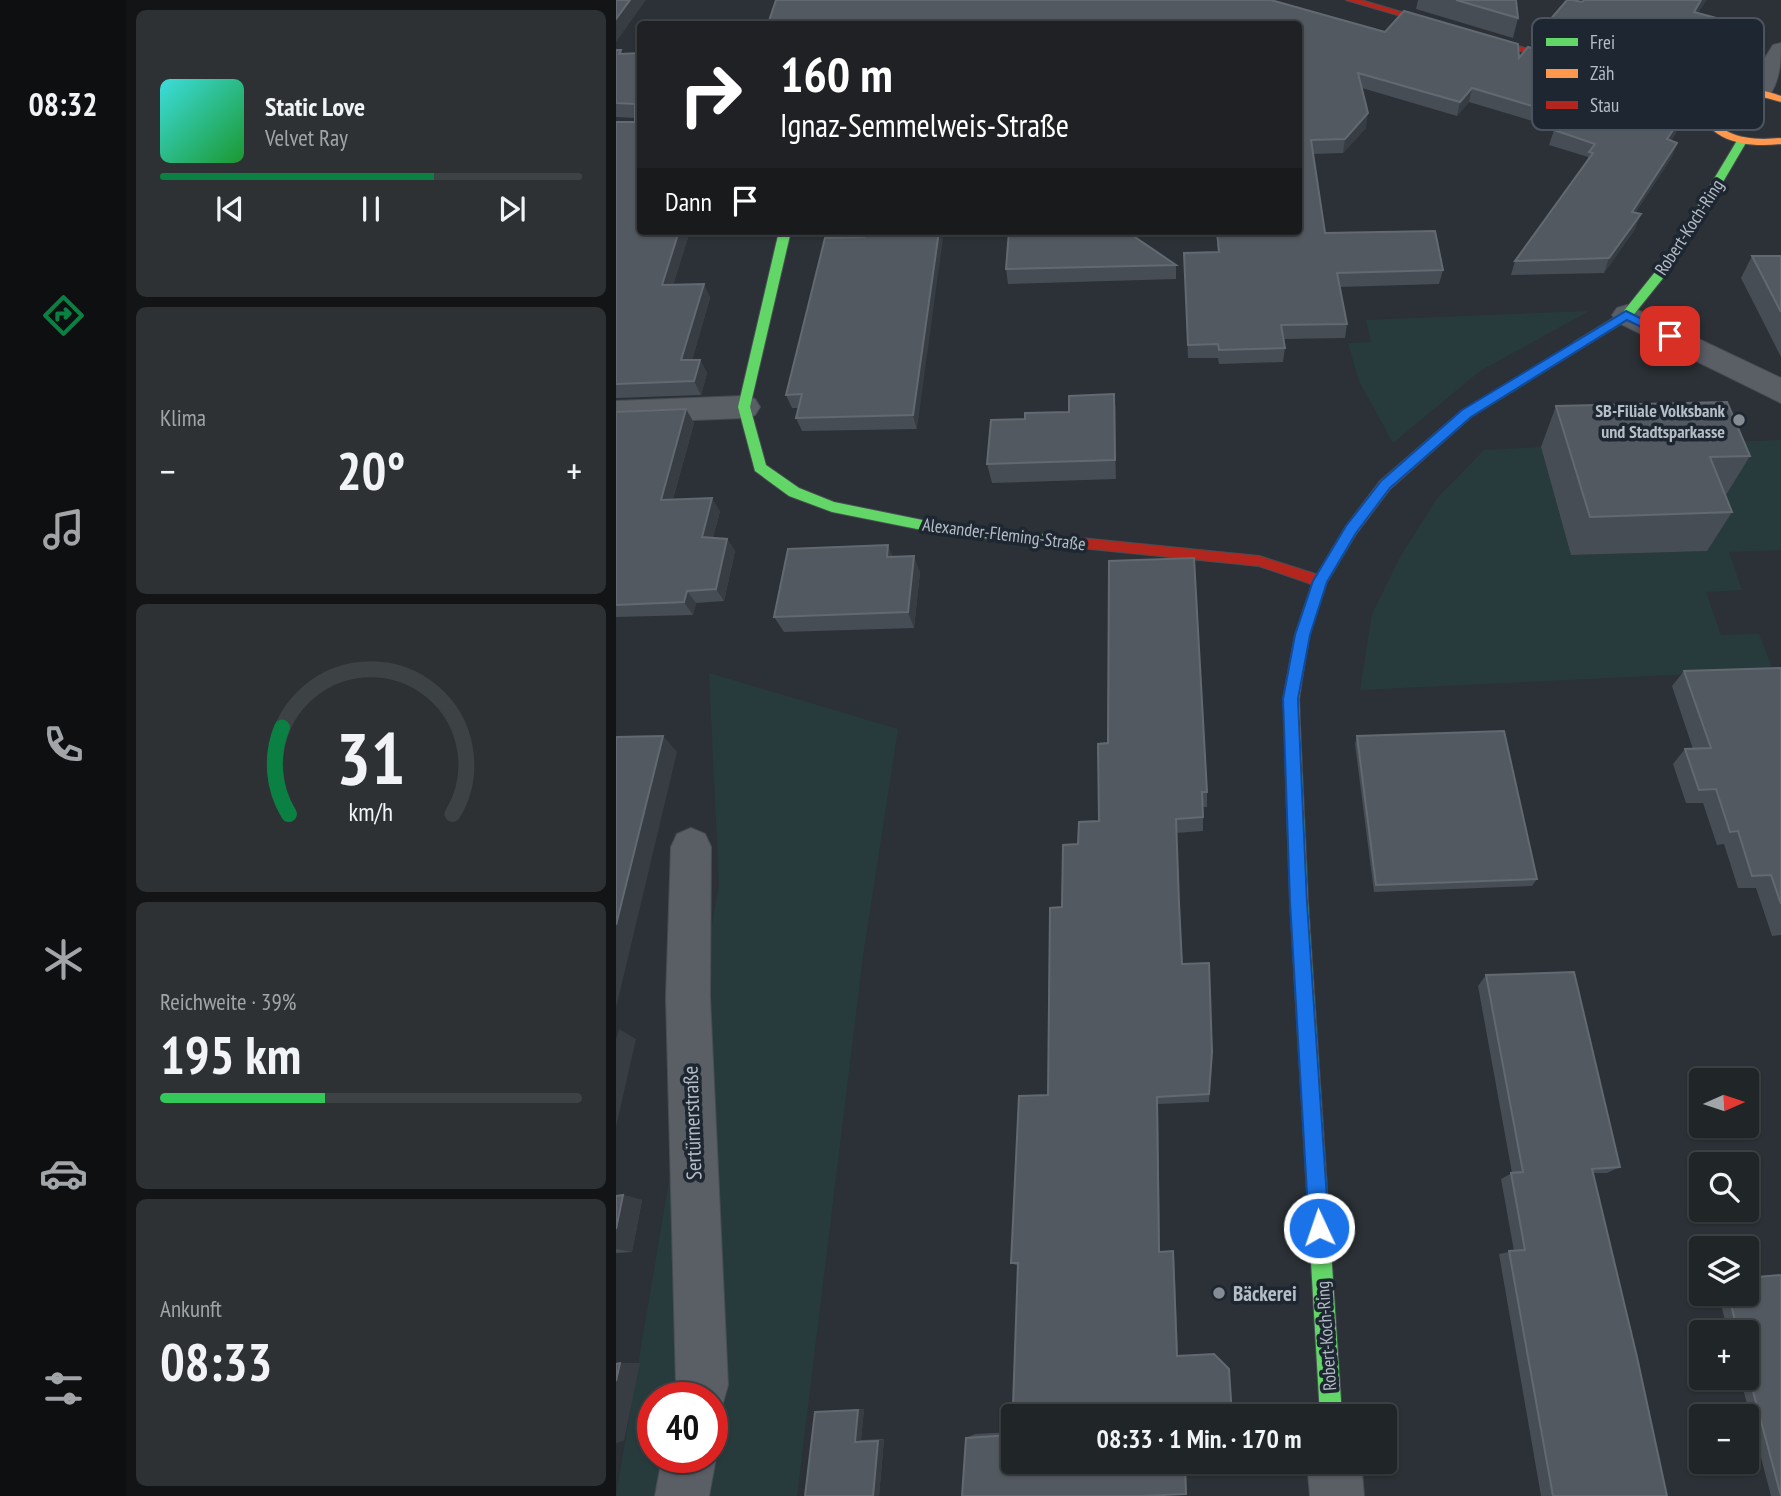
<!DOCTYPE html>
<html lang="de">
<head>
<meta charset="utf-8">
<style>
	body { margin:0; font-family:"PT Sans Narrow",sans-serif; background:#2d3134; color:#f1f3f6; height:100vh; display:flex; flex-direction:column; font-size:26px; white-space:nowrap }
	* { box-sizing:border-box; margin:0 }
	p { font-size:23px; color:#a2a5a8 }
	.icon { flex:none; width:38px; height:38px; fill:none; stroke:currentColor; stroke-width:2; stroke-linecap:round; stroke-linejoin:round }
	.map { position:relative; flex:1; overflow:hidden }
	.details { display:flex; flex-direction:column; gap:10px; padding:10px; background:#121416; width:490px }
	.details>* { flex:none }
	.banner { position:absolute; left:21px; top:21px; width:665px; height:214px; border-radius:7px; box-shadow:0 2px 5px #0004,0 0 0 2px #3d4245; background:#202124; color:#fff; overflow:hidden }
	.needle { width:46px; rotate:87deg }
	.fabs { position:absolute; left:1073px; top:1068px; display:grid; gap:14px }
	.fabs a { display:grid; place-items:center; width:70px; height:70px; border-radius:7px; background:#202528; box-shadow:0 2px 5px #0004,0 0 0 2px #3d4245; font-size:35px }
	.speed { position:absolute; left:21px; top:1382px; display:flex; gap:14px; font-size:35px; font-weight:700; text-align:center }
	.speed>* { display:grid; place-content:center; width:91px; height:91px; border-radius:50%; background:#202528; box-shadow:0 2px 5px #0004,0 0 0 2px #3d4245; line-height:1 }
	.speed .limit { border:10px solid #d22; background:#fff; color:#111 }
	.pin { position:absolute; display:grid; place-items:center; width:60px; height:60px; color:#fff; margin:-30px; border-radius:14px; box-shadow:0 4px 10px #0006 }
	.me { position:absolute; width:77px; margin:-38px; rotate:357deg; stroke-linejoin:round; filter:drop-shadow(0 0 5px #0008) }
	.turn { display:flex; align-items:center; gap:24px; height:147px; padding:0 28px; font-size:32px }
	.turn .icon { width:91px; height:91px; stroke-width:2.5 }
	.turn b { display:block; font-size:49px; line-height:60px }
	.then { display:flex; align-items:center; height:66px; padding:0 28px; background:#0003; gap:14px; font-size:26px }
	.big { font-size:52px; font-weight:700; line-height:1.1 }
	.details .widget { flex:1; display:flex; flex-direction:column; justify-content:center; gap:10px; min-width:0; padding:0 24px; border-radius:10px; background:#2d3134 }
	.details .dial { align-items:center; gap:0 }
	.dial svg { height:182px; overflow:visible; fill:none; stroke:#3d4245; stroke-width:7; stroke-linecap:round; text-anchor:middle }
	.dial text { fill:#f1f3f6; stroke:none }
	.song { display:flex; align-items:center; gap:21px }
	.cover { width:84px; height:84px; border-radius:10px; background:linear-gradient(135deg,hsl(180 70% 55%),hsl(130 70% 35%)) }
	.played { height:7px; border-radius:4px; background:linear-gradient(90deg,#0b8043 65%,#3d4245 65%) }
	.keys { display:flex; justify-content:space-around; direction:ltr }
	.heat { display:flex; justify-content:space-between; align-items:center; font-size:38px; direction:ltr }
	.charge { height:10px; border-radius:5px; background:linear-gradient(90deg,#34c759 39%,#3d4245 0) }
	.trip { position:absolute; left:385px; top:1404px; width:396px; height:70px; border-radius:7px; background:#202528; box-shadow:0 2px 5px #0004,0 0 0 2px #3d4245; font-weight:700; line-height:70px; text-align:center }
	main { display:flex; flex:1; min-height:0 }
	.tab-bar { display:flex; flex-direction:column; width:126px; justify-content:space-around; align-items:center; background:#0d0f10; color:#a2a5a8 }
	.tab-bar .icon { width:49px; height:49px }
	.tab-bar .active { color:#0b8043 }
	.tab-bar b { font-size:32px; color:#f1f3f6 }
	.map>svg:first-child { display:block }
	.green { fill:#283b3c; fill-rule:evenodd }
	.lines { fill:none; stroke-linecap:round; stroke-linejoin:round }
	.street-casing { stroke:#484d53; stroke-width:2 }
	.fast-casing { stroke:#484d53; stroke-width:2 }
	.slow-casing { stroke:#484d53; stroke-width:2 }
	.jam-casing { stroke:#484d53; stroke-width:2 }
	.street { fill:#5a5e65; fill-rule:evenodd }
	.fast { fill:#63d668; fill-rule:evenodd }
	.slow { fill:#ff974d; fill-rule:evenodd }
	.jam { fill:#b3261e; fill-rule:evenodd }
	.wall { fill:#474d54 }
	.shaded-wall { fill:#373d43 }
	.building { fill:#535960; stroke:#626970; stroke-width:2 }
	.route { fill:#1a73e8; stroke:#114b97; stroke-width:2 }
	.poi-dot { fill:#858c94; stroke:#1e2731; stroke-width:2.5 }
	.labels { text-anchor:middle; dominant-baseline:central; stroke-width:7; stroke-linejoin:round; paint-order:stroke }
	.street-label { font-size:18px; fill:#b5bdc7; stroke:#1e2731 }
	.poi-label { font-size:18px; font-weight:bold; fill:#b5bdc7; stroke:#1e2731; text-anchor:end }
	.near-street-label { font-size:21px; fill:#b5bdc7; stroke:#1e2731 }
	.near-poi-label { font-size:21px; font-weight:bold; fill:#b5bdc7; stroke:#1e2731; text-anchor:start }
	.key { fill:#1e2731; stroke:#4b545e; stroke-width:2 }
	.key-label { font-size:19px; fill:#b5bdc7 }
</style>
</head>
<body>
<main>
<nav class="tab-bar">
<b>08:32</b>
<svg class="icon active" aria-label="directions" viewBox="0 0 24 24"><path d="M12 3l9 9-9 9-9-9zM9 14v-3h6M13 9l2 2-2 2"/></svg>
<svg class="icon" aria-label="music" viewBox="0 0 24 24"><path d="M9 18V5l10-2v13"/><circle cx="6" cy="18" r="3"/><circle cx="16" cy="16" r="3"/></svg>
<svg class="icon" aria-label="phone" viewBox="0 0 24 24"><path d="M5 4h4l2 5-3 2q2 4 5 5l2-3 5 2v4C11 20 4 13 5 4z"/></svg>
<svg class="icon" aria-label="climate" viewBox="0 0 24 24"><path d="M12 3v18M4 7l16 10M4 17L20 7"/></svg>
<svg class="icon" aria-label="car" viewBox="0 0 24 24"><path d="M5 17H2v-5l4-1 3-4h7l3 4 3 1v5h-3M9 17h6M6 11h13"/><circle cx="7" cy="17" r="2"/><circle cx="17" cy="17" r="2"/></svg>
<svg class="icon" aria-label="filters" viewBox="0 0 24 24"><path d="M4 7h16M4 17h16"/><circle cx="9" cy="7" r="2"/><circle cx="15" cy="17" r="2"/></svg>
</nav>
<section class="details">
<div class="widget">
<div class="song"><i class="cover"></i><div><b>Static Love</b><p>Velvet Ray</p></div></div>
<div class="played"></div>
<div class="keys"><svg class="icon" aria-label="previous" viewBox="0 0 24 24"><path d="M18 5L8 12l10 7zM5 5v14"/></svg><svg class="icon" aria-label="pause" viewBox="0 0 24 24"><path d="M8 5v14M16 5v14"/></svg><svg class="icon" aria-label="next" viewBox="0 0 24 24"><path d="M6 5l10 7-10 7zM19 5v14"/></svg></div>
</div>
<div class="widget"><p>Klima</p>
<div class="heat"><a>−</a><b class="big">20°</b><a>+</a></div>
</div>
<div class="widget dial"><svg viewBox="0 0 100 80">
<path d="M14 69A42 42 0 1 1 86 69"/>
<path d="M14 69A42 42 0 0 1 11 31" stroke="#0b8043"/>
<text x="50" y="56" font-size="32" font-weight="700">31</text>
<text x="50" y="72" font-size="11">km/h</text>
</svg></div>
<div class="widget"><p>Reichweite · 39%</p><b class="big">195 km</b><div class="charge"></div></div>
<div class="widget"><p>Ankunft</p><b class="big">08:33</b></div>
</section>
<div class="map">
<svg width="1165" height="1496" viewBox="0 0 1165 1496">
	<rect width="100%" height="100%" fill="#2b3136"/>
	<!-- green -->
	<g class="green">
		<polygon points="973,311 864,371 777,443 743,381 732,343 755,342 750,320"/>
		<polygon points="1165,440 1165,550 1113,552 1126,590 1090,592 1105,635 1143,634 1157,670 744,690 756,614 784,557 822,497 868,450 925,447 955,555 1091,551 1088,443"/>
		<path d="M93,673l189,56 -35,227 -66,540h-181l103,-612zM37,1398h59v60h-59z"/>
	</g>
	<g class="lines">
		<!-- street casing -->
		<g class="street-casing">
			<g id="street">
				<path d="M1165,43c0,19 -1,37 -12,53l-9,2 -9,-2 -3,-5 2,-9 23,-37z"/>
				<polygon points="1011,305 1165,378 1165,403 1001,322 996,315 1001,308"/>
				<polygon points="128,396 139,399 144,407 139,415 128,418 0,423 0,401"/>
				<polygon points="75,828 89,834 95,847 94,997 112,1385 103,1417 96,1419 96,1398 58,1398 60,1385 50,997 55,847 61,834"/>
				<polygon points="96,1449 100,1458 93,1496 39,1496 46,1458 96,1458"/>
				<polygon points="691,1461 745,1461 748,1496 694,1496"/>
			</g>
		</g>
		<!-- fast casing -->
		<g class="fast-casing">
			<g id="fast">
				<polygon points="1014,79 1020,79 1090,103 1081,105 1014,83"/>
				<polygon points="1122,139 1131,141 1060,262 1015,318 966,348 958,348 958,342 1007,312 1051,257"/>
				<polygon points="163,231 175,231 134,407 150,465 183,488 218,502 331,525 465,538 472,543 470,547 331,535 216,512 173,496 139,471 122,407"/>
				<polygon points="677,742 683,744 685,749 692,902 726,1416 704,1416 674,902 669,749 671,744"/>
			</g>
		</g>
		<!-- slow casing -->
		<g class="slow-casing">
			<g id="slow">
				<path d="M1114,88c18,-1 34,2 51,8v6c-27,-8 -50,-14 -75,2 10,34 44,37 75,34v6c-36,4 -74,-2 -85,-41l11,-8z"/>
				<polygon points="962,341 968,345 966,348 855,417 774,489 740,534 711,582 693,635 683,699 685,749 683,754 677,756 671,754 667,699 679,635 697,581 730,526 764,481 845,411"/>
			</g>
		</g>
		<!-- jam casing -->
		<g class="jam-casing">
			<g id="jam">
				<polygon points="730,0 745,0 964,64 956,66"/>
				<polygon points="465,538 643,556 709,577 711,581 704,587 643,566 465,548 458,543"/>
			</g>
		</g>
		<!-- street -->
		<use href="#street" class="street"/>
		<!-- fast -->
		<use href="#fast" class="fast"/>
		<!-- slow -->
		<use href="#slow" class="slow"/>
		<!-- jam -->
		<use href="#jam" class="jam"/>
	</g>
	<!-- wall -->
	<g class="wall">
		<polygon points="802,0 900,0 902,18 897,38 800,9"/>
		<polygon points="966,2 1082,13 1112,21 1106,38 1073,89 923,45 927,28"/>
		<polygon points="682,24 769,32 903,58 1067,92 1062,106 1054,117 1064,120 1059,135 1055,140 1061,143 1056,157 1019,213 1019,229 988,273 895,275 899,261 970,163 972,157 933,145 938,130 940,128 853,102 841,116 746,88 750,128 727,153 697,154 709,233 827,270 823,284 724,287 731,324 729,338 667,339 669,348 667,362 603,364 602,358 572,358 568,253 602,252 600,231 682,231"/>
		<polygon points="0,50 5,50 6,54 74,231 57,285 88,284 94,298 76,360 84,360 91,373 85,395 0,398 0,122 19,122 19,118 0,117"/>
		<polygon points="511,232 560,265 560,279 392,284 390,269"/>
		<polygon points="248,237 301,429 186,431 180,418 182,408 176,408 170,395"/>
		<polygon points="1136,256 1165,256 1165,357 1125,278"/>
		<polygon points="498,394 500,414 500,479 376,483 371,464 409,419 453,412"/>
		<polygon points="940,406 1134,456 1110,495 1116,512 1091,551 955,555 925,447"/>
		<polygon points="70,409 78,423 57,499 104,511 97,537 111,539 119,551 108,601 80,603 77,615 0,617 0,412"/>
		<polygon points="277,557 304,572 298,628 168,632 158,617"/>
		<polygon points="1165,668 1165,935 1156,936 1140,888 1122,888 1108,844 1101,845 1087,803 1070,803 1057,764 1069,749 1077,749 1056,686 1068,671"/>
		<polygon points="741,736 921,879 916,886 758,892 739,744"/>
		<polygon points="482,744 591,792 591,807 587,807 587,831 560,833 563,908 566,964 596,1052 593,1102 542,1104 544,1251 558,1254 562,1356 397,1416 570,1488 350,1438 359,1434 396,1432 402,1266 395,1263 432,1095 446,907 462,844 483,821"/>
		<polygon points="870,975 1004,1167 991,1173 977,1173 1051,1496 925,1496 883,1254 898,1251 885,1179 896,1173 862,986"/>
		<polygon points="7,1195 26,1200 16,1252 0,1253 0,1196"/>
		<polygon points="1102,1293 1130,1293 1165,1496 1155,1496 1124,1377 1130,1377 1130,1332 1112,1332"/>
		<polygon points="248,1409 245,1440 268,1439 263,1496 199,1412"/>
	</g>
	<!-- shaded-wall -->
	<g class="shaded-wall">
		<polygon points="14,0 30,0 0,42 0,19"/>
		<polygon points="1085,0 1091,0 1071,29 1078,12"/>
		<polygon points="1112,21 1106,38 1073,89 1080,71"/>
		<polygon points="856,88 853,102 841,116 844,102"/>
		<polygon points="1067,92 1062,106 1046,131 1051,116"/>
		<polygon points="752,113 750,128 727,153 729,139"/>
		<polygon points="1064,120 1059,135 1046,154 1051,139"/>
		<polygon points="1061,143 1056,157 1010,226 1016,212"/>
		<polygon points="1025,214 1019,229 988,273 993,258"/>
		<polygon points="63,231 74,231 53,299 46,285"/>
		<polygon points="323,231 328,231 301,429 297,415"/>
		<polygon points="88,284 94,298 72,374 65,360"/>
		<polygon points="84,360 91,373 85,395 78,381"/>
		<polygon points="498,394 500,414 500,479 499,460"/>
		<polygon points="70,409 78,423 53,513 45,500"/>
		<polygon points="96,498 104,511 94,549 86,537"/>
		<polygon points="111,539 119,551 108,601 100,589"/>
		<polygon points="272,545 279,562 271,557"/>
		<polygon points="298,556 304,572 298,628 292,612"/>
		<polygon points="71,591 80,603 77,615 68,602"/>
		<polygon points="47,736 61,752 0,1008 0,925"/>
		<polygon points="3,1029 20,1039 0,1127 0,1040"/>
		<polygon points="541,1097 542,1104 544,1254 543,1252"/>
		<polygon points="7,1195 26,1200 16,1252 0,1249 0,1229"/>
		<polygon points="557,1251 562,1356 561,1356"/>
		<polygon points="4,1363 24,1363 8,1441 0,1443 0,1381"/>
		<polygon points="248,1409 245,1440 239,1442 242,1410"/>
		<polygon points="268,1439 263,1496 257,1496 262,1441"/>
	</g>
	<!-- building -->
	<g class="building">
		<polygon points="0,0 14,0 0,19"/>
		<polygon points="160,0 655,0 769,32 788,11 902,44 903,58 912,47 1067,92 1051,116 1064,120 1051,139 1061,143 1016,212 1025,214 993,258 899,261 977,153 973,152 979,144 938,130 950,116 856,88 844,102 742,73 752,113 729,139 695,140 709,233 819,231 827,270 721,273 731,324 665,325 669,348 603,350 602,344 572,345 568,253 603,252 601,231 682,231 682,24 152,24"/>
		<polygon points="840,0 900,0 902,18"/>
		<polygon points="951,0 957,0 966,2 968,0 1085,0 1078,12 1112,21 1080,71 927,28"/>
		<polygon points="0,50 5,50 3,54 24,53 24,231 63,231 46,285 88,284 65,360 84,360 78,381 0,384 0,122 19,122 19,104 0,103"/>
		<polygon points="249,231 323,231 297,415 180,418 186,394 170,395 209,238 248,237"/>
		<polygon points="393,231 510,231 560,265 390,269"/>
		<polygon points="1136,256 1165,256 1165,312"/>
		<polygon points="498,394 499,460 371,464 375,420 409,419 409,413 453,412 453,396"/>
		<polygon points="1111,402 1134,456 1094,457 1116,512 974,517 940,406"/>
		<polygon points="70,409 45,500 96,498 86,537 111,539 100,589 71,591 68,602 0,605 0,412"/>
		<polygon points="272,545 271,557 298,556 292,612 158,617 172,549"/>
		<polygon points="578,558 591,792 586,792 587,817 560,819 563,903 566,964 593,963 596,1052 593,1094 541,1097 543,1252 557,1251 561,1356 598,1354 613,1369 616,1416 397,1416 397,1461 569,1461 570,1494 527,1496 346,1496 350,1438 396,1435 402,1263 395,1263 403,1096 432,1095 434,908 446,907 447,845 462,844 463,822 483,821 482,744 492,743 493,561"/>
		<polygon points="1165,668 1165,904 1155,875 1136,876 1122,831 1114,832 1100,789 1083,790 1069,749 1095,748 1068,671"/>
		<polygon points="888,731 921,879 760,885 741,736"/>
		<polygon points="47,736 0,925 0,737"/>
		<polygon points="958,972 1004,1167 976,1169 1021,1357 1051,1496 937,1496 893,1251 909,1250 895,1173 907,1172 870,975"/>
		<polygon points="7,1195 0,1229 0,1196"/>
		<polygon points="1165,1275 1165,1496 1130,1365 1130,1332 1122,1332 1112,1293 1130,1293 1130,1278"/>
		<polygon points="4,1363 0,1381 0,1364"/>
		<polygon points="242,1410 239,1442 262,1441 257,1496 189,1496 199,1412"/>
	</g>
	<!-- route -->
	<polygon class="route" points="1010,311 1060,336 1059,339 1050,339 1011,320 855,417 774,488 740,533 711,582 694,635 682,699 691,902 713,1228 710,1235 703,1238 696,1235 693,1228 674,902 667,699 679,635 697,581 730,526 765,481 846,410"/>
	<!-- markers -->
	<g class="poi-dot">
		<circle cx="1123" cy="420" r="7"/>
		<circle cx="603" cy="1293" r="7"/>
	</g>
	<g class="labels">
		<!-- street labels -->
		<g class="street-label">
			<text transform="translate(1073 227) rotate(-57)">Robert-Koch-Ring</text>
			<text transform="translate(388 534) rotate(7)">Alexander-Fleming-Straße</text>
			<text transform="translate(710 1336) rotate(-94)">Robert-Koch-Ring</text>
		</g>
		<!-- poi labels -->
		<g class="poi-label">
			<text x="1109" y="410">SB-Filiale Volksbank<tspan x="1109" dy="21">und Stadtsparkasse</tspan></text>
		</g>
		<!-- near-street labels -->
		<g class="near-street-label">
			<text transform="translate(76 1123) rotate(-92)">Sertürnerstraße</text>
		</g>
		<!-- near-poi labels -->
		<g class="near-poi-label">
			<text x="617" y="1293">Bäckerei</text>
		</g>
	</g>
	<!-- legend -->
	<rect x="916" y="18" width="232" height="112" rx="10" class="key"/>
	<rect x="930" y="38" width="32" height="8" fill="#63d668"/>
	<rect x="930" y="69" width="32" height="9" fill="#ff974d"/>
	<rect x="930" y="101" width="32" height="8" fill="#b3261e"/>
	<g class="key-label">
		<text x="974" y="49">Frei</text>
		<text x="974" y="80">Zäh</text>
		<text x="974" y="112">Stau</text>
	</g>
</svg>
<div class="fabs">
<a><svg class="needle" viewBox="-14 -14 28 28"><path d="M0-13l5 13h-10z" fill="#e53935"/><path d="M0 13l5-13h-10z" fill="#a2a5a8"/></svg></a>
<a><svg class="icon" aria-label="search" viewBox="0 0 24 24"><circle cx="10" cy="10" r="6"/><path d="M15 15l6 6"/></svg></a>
<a><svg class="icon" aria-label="layers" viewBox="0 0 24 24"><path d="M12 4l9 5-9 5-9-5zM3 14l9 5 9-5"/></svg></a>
<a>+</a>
<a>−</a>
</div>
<div class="speed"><div class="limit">40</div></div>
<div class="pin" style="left:1054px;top:336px;background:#d93025"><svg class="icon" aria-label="arrive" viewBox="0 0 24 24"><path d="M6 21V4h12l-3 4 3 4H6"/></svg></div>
<svg class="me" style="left:703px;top:1228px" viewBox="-20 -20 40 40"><circle r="17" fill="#1a73e8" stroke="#fff" stroke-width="3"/><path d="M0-11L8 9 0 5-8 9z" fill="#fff"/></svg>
<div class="trip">08:33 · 1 Min. · 170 m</div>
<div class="banner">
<div class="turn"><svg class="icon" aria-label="right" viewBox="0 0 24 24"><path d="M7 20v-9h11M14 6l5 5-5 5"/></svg><div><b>160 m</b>Ignaz-Semmelweis-Straße</div></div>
<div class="then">Dann<svg class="icon" aria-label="arrive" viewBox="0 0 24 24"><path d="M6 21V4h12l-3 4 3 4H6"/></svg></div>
</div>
</div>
</main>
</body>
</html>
